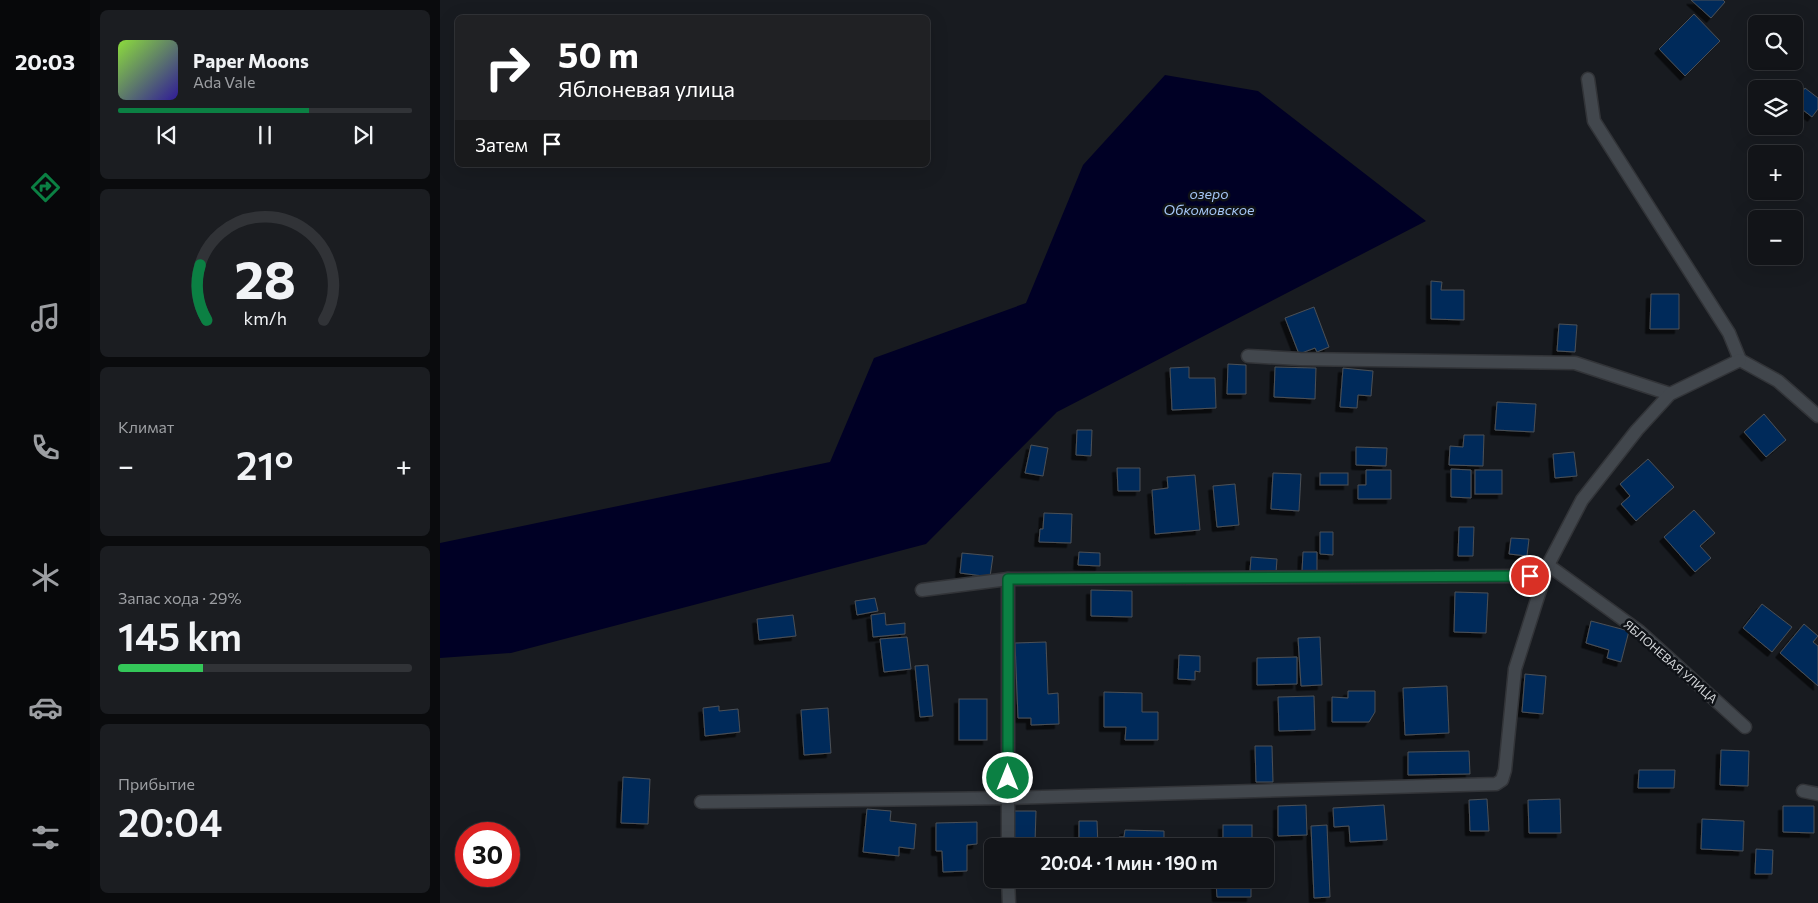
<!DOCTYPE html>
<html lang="ru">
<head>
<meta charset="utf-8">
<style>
	body { margin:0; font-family:Commissioner,sans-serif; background:#1b1d21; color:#f1f3f6; height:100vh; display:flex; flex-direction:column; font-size:19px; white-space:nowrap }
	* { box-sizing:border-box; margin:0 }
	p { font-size:16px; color:#9c9ea2 }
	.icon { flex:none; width:28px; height:28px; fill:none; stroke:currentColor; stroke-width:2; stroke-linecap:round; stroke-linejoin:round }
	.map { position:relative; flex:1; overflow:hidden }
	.side { display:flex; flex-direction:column; gap:10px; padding:10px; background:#0a0b0d; width:350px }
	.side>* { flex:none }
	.guide { position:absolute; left:15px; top:15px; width:475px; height:152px; border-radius:8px; box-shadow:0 5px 20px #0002,0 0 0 1px #313337; background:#202124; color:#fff; overflow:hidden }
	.tools { position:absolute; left:1308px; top:15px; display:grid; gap:10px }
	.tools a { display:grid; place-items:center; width:55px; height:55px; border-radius:8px; background:#121418; box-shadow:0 5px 20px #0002,0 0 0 1px #313337; font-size:25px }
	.speed { position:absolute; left:15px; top:822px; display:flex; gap:10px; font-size:25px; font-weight:700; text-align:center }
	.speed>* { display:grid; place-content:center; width:65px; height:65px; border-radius:50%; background:#121418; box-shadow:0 5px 20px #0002,0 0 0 1px #313337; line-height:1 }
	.speed .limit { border:8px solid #d22; background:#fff; color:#111 }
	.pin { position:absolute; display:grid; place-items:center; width:42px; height:42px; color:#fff; margin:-21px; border:2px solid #fff; border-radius:50%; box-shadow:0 1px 5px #0007 }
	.me { position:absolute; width:55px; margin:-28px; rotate:0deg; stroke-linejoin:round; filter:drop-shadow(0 0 4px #0008) }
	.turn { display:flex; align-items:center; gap:18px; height:105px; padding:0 20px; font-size:22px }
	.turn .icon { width:65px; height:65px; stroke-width:2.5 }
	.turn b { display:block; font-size:35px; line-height:42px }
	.then { display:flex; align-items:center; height:48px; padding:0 20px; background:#0003; gap:10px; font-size:19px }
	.big { font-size:38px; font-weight:600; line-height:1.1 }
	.side .widget { flex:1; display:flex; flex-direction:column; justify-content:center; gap:8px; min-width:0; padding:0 18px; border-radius:8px; background:#1b1d21 }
	.side .dial { align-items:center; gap:0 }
	.dial svg { height:130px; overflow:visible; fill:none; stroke:#313337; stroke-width:7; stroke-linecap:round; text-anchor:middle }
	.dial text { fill:#f1f3f6; stroke:none }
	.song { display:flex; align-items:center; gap:15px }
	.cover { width:60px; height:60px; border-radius:8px; background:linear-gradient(135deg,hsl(90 70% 55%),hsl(250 70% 35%)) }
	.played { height:5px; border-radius:2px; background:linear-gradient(90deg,#0b8043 65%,#313337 65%) }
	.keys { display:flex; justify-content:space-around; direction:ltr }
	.heat { display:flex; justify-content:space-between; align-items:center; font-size:28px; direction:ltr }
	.charge { height:8px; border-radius:4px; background:linear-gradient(90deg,#34c759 29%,#313337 0) }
	.trip { position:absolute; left:544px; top:838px; width:290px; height:50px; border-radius:8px; background:#121418; box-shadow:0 5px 20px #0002,0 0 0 1px #313337; font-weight:600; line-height:50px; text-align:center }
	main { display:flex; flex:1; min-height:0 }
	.dock { display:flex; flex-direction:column; width:90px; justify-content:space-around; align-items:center; background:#07080a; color:#9c9ea2 }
	.dock .icon { width:35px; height:35px }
	.dock .selected { color:#0b8043 }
	.dock b { font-size:22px; color:#f1f3f6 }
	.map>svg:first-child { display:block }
	.water { fill:#000025 }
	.building { fill:#052b5a; stroke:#4b5056; filter:url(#shadow) }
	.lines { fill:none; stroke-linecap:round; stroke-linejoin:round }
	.minor-casing { stroke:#323438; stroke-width:15 }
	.minor { stroke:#42474d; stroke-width:12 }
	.route-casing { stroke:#07532c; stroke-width:12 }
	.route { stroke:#0b8043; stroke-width:9 }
	.labels { text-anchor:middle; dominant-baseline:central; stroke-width:5; stroke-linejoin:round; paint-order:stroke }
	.street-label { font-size:12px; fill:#d3d6d9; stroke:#0f1217 }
	.water-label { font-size:14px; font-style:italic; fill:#a6c7f6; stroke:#0f1217 }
</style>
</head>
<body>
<main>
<nav class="dock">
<b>20:03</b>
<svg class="icon selected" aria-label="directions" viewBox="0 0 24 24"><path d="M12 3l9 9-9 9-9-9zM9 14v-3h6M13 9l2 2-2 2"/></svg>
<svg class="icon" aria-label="music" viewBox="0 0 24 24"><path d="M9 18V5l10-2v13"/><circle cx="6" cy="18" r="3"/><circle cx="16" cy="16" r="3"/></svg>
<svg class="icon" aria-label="phone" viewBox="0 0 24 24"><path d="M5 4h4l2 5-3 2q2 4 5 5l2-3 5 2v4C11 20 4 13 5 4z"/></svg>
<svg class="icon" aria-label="climate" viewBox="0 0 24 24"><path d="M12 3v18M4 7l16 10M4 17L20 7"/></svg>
<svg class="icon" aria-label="car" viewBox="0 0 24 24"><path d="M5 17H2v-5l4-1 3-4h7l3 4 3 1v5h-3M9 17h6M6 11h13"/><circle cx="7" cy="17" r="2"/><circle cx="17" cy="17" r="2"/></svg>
<svg class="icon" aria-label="filters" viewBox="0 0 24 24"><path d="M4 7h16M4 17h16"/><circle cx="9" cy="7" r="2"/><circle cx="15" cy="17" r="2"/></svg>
</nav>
<section class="side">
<div class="widget">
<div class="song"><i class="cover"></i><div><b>Paper Moons</b><p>Ada Vale</p></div></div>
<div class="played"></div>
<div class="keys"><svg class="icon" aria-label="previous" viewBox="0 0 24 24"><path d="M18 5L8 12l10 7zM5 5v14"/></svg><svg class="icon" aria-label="pause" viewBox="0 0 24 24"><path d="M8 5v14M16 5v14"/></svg><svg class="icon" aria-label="next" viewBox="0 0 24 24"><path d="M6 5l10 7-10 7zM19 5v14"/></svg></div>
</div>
<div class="widget dial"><svg viewBox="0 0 100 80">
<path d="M14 69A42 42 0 1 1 86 69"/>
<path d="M14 69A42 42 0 0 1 10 35" stroke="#0b8043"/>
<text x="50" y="56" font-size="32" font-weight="700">28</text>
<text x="50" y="72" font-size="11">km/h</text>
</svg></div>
<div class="widget"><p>Климат</p>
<div class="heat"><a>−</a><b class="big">21°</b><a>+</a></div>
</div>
<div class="widget"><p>Запас хода · 29%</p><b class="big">145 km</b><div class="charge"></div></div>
<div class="widget"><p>Прибытие</p><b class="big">20:04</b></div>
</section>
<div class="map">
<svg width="1378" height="903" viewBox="0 0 1378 903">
	<defs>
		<filter id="shadow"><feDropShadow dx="-4.5" dy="4.5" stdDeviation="0" flood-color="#0009"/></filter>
	</defs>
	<rect width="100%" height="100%" fill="#181b20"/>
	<!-- water -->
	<polygon class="water" points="725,75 818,91 986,221 617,412 486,544 71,653 0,658 0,543 390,462 434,358 586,303 643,165"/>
	<!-- building -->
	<g class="building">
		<polygon points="1251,0 1283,0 1285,2 1271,18"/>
		<polygon points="1254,14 1280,41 1245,76 1219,49"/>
		<polygon points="1365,88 1378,98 1378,109 1372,117 1354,103"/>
		<polygon points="991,281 1002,282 1001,290 1024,290 1024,320 991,319"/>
		<polygon points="1211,294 1239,294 1239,329 1210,329"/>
		<polygon points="874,307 889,347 877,352 875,348 859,354 845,318"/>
		<polygon points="1119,324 1137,325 1135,352 1117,351"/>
		<polygon points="788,364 806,365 806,394 787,394"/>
		<polygon points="749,367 749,378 775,378 776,408 732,410 730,368"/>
		<polygon points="835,367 876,368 875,399 834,397"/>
		<polygon points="903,368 933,371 931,396 918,395 917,408 900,407"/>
		<polygon points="1057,402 1096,404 1094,432 1055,430"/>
		<polygon points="1324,414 1346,440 1326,457 1304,432"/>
		<polygon points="637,430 652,430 651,456 636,455"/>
		<polygon points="1024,435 1044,435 1043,466 1009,465 1010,446 1023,447"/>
		<polygon points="591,445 608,448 603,476 585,473"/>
		<polygon points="916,447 947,448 946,466 916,465"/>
		<polygon points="1134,452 1137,476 1115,478 1113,454"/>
		<polygon points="1208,459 1234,487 1196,521 1181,504 1190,496 1180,484"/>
		<polygon points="677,468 700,468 700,491 678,491"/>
		<polygon points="1011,469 1031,470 1031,498 1011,497"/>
		<polygon points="926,470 951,470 951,499 918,499 918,485 926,485"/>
		<rect x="1035" y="470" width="27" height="24"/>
		<polygon points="833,473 861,474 859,511 831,509"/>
		<rect x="880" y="473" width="28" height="12"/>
		<polygon points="755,475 760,530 715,534 712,490 728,488 727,477"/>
		<polygon points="795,484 799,525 777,527 773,486"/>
		<polygon points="1254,510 1275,533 1260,546 1271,558 1255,572 1224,537"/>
		<polygon points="604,513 632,514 631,543 599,542 600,529 603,529"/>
		<polygon points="1019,527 1034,527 1033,556 1018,556"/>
		<polygon points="880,532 893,532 893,555 880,554"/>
		<polygon points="1071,538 1089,539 1087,556 1069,554"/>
		<polygon points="639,552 660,553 660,566 638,565"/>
		<polygon points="863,552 877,552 877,572 862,572"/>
		<polygon points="522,553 553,556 550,577 520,573"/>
		<polygon points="811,557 837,559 836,573 810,571"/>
		<polygon points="651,590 692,591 692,617 651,616"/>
		<polygon points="1015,592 1048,593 1046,633 1014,632"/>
		<polygon points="435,598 438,611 417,615 415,601"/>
		<polygon points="1322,604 1352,627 1332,652 1303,628"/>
		<polygon points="445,613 446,625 465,623 465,634 433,637 431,615"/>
		<polygon points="353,615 356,636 319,640 317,619"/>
		<polygon points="1151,621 1189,631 1181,662 1167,658 1169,650 1146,643"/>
		<polygon points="1364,624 1378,636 1373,642 1378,646 1378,686 1340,653"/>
		<polygon points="467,637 471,669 444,672 440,639"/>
		<polygon points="880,637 882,685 861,686 858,638"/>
		<polygon points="606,642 608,694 618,693 619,724 591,725 591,718 578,718 575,643"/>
		<polygon points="739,655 760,656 760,672 755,671 755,680 738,679"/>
		<polygon points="857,657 857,684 817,685 817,658"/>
		<polygon points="488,665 493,716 480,717 475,666"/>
		<polygon points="1085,674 1106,676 1103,714 1082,712"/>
		<polygon points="1007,686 1009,733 965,735 963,688"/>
		<polygon points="908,691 935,691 935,712 929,722 892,722 892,697 908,698"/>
		<polygon points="664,692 702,693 702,712 718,712 718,740 685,740 686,727 664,727"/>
		<polygon points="874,696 875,730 839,731 838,697"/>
		<rect x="519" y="699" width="28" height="41"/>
		<polygon points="279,706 279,711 298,709 300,732 265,736 263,708"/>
		<polygon points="388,708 391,753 364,755 361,710"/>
		<polygon points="815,746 832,746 833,782 816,782"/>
		<polygon points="1281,750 1309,751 1308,786 1280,785"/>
		<polygon points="1029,751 1030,774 968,775 968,752"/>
		<polygon points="1199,770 1235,770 1234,788 1198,788"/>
		<polygon points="183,777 210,779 208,824 181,823"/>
		<polygon points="1047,799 1049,831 1030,831 1029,800"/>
		<polygon points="1120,799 1121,833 1089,833 1088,800"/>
		<polygon points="866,805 867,835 838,836 838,806"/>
		<polygon points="944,805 947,840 910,842 909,826 894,827 893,808"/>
		<polygon points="1343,806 1374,806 1374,833 1343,832"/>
		<polygon points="427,809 451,811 450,821 476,824 474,849 459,847 459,856 423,852"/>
		<polygon points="573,811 596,811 595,843 572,842"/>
		<polygon points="1262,819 1304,821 1303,851 1261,849"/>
		<polygon points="639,821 657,821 658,846 631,846 631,839 639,839"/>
		<polygon points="537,822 537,844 527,845 527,871 503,872 502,851 496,851 496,823"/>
		<rect x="783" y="825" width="29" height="21"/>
		<polygon points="887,825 890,897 874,898 871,826"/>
		<polygon points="685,830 724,831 724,846 679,846 679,837 684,837"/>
		<polygon points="1316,849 1333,850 1332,874 1315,874"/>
		<polygon points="780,879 811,879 811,897 777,897 776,883 779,883"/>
	</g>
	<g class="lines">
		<!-- minor casing -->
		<g class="minor-casing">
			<g id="minor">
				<polyline points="1148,79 1154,121 1289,333 1300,360"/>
				<polyline points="808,356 860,359 1135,363 1230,394"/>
				<polyline points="1300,360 1338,381 1378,416"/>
				<polyline points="568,579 568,846"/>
				<polyline points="482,590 568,579 1090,576 1108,565 1199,631 1305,727"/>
				<polyline points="1363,791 1378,794"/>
				<polyline points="261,802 568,798 1056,784 1062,780 1065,770 1075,669 1108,565 1142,500 1197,430 1230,394 1300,360"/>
				<polyline points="568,879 569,903"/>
			</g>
		</g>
		<!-- minor -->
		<use href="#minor" class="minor"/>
	</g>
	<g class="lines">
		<!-- route casing -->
		<g class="route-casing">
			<polyline id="route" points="568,778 568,579 1090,576"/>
		</g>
		<!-- route -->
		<use href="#route" class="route"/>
	</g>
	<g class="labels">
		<!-- street labels -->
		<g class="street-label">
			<text transform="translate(1231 661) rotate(41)">ЯБЛОНЕВАЯ УЛИЦА</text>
		</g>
		<!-- water labels -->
		<g class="water-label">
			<text x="769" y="193">озеро<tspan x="769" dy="16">Обкомовское</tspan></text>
		</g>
	</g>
</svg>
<div class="tools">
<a><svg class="icon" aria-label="search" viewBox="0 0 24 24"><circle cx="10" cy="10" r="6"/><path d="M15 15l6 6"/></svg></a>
<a><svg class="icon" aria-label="layers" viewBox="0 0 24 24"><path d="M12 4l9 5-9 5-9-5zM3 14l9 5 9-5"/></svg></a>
<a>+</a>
<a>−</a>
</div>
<div class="speed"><div class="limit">30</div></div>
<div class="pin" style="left:1090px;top:576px;background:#d93025"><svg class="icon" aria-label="arrive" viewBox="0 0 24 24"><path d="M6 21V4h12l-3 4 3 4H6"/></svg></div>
<svg class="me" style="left:568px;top:778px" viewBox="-20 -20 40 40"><circle r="17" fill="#0b8043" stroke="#fff" stroke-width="3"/><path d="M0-11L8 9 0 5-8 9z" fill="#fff"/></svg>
<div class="trip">20:04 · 1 мин · 190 m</div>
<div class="guide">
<div class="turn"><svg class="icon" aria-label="right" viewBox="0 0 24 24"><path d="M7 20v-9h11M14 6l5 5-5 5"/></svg><div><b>50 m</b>Яблоневая улица</div></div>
<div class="then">Затем<svg class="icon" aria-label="arrive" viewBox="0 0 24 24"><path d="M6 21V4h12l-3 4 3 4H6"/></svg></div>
</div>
</div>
</main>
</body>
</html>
